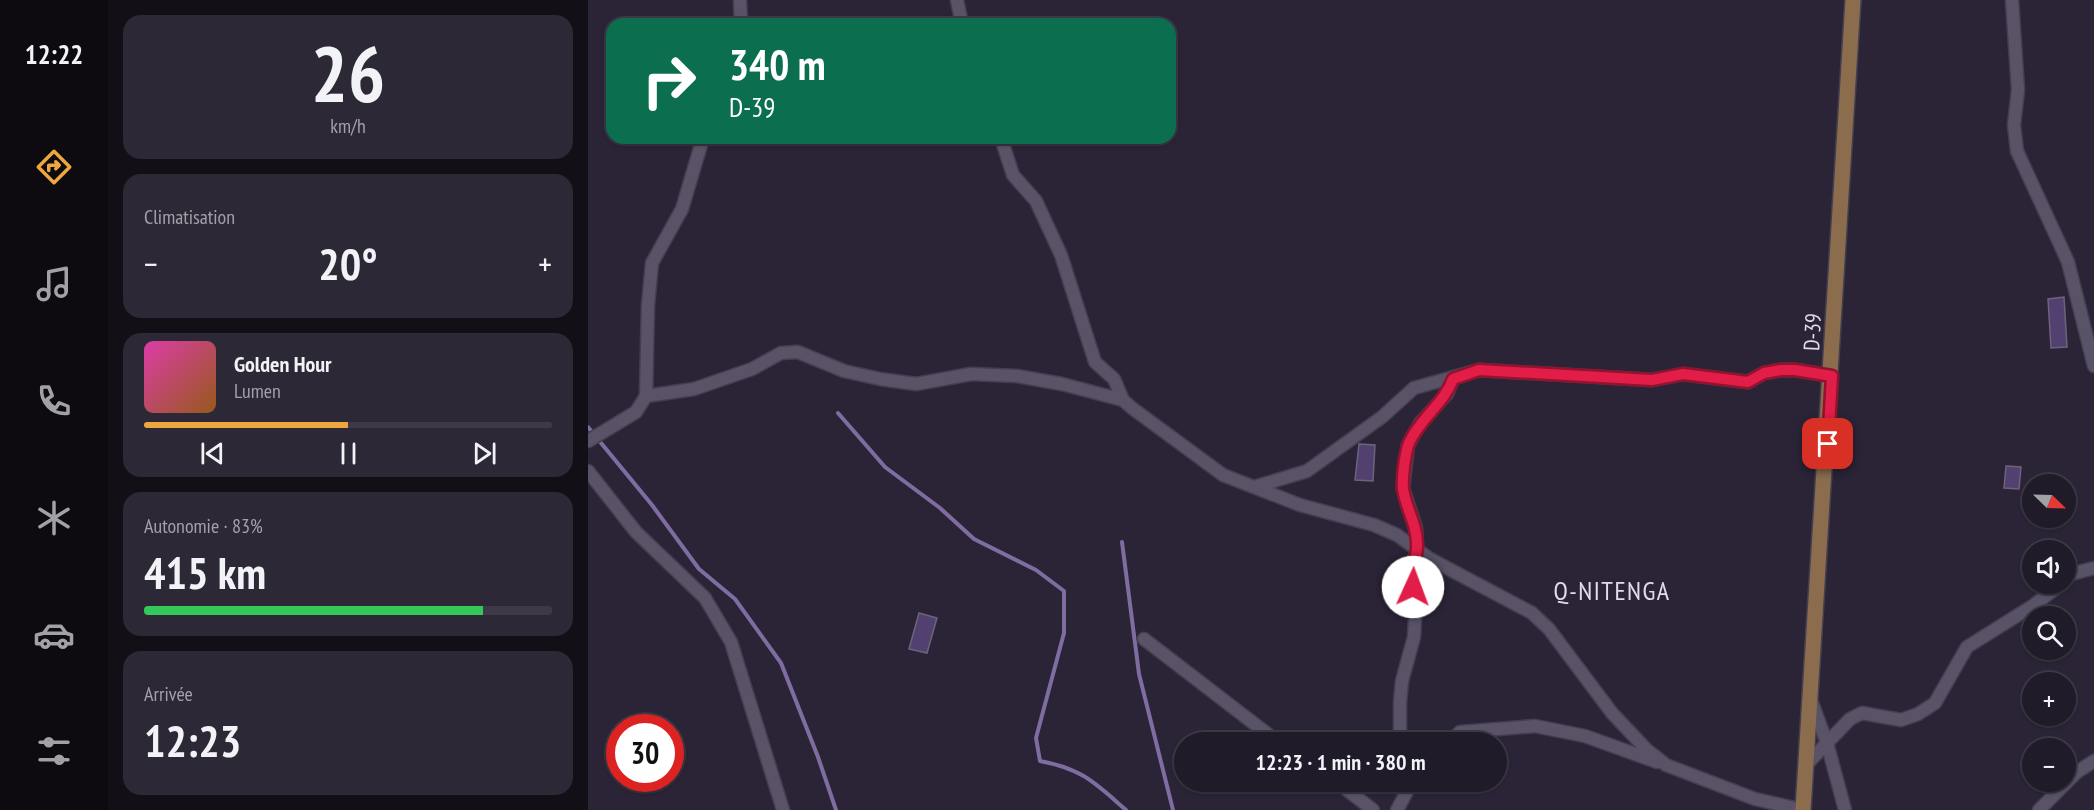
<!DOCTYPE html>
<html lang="fr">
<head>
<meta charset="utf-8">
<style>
	body { margin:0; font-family:"PT Sans Narrow",sans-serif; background:#2d2835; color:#f1f3f6; height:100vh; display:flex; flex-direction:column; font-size:22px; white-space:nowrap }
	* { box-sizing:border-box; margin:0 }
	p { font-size:20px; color:#a2a1a8 }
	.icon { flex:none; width:33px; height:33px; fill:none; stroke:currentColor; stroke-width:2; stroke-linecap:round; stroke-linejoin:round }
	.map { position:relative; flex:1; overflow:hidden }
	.sheet { display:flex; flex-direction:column; gap:15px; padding:15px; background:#120f17; width:480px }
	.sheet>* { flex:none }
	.guide { position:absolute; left:18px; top:18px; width:570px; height:126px; border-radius:18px; box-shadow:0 2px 4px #0004,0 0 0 2px #3d3946; background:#0b6e4f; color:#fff; overflow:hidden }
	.needle { width:39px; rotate:113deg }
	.fabs { position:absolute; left:1434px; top:474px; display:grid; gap:12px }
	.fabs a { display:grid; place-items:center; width:54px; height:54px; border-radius:50%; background:#201b29; box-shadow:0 2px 4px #0004,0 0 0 2px #3d3946; font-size:30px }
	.speed { position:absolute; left:18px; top:714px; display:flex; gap:12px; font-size:30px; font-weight:700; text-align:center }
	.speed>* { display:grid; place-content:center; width:78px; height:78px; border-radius:50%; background:#201b29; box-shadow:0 2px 4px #0004,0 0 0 2px #3d3946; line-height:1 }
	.speed .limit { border:9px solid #d22; background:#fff; color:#111 }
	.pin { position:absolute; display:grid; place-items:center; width:51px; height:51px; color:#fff; margin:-26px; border-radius:12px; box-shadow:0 3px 9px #0006 }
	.me { position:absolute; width:66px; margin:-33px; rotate:2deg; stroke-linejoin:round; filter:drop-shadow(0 0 4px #0008) }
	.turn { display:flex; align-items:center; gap:21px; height:126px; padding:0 24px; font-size:27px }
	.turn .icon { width:78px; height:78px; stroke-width:2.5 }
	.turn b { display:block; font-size:42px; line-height:51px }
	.big { font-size:45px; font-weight:700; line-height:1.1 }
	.sheet .card { flex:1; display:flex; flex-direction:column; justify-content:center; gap:9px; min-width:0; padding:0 21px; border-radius:18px; background:#2d2835 }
	.sheet .dial { align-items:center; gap:0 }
	.dial b { font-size:78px; line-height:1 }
	.song { display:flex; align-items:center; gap:18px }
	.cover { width:72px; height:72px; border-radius:9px; background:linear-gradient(135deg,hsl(320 70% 55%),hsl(30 70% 35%)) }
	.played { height:6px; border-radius:3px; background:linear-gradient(90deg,#eea73d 50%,#3d3946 50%) }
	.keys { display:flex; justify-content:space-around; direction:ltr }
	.heat { display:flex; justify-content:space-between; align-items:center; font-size:33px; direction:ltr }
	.charge { height:9px; border-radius:4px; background:linear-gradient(90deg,#34c759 83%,#3d3946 0) }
	.trip { position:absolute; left:586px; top:732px; width:333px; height:60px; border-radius:30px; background:#201b29; box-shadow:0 2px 4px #0004,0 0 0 2px #3d3946; font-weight:700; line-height:60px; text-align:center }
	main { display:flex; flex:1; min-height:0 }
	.tabs { display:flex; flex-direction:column; width:108px; justify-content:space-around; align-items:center; background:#0d0b10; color:#a2a1a8 }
	.tabs .icon { width:42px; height:42px }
	.tabs .current { color:#eea73d }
	.tabs b { font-size:27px; color:#f1f3f6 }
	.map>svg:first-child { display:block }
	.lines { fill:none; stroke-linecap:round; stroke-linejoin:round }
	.stream { stroke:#7f6da1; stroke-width:4 }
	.building { fill:#524071; stroke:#6b647b; stroke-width:1.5 }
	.minor-casing { stroke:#443f4f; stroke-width:15 }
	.major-casing { stroke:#443f4f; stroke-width:18 }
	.minor { stroke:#5a5368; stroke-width:12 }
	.major { stroke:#8b6d4e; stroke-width:15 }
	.route-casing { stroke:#92132f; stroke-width:15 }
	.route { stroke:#e11d48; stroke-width:10 }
	.labels { text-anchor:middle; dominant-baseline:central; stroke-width:6; stroke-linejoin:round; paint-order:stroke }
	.street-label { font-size:22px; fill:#e0dce9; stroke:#2b2437 }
	.quarter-label { font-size:26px; letter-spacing:1.5px; fill:#e0dce9; stroke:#2b2437 }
</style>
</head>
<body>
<main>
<nav class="tabs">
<b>12:22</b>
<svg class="icon current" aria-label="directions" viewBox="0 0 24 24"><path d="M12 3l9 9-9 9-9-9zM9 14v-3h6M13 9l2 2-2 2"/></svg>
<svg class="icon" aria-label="music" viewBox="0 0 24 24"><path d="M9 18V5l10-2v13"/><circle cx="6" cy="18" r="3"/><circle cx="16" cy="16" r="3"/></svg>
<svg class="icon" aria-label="phone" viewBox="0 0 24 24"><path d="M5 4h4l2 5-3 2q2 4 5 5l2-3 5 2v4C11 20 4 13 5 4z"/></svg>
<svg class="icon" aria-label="climate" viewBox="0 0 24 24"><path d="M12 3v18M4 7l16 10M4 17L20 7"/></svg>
<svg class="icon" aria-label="car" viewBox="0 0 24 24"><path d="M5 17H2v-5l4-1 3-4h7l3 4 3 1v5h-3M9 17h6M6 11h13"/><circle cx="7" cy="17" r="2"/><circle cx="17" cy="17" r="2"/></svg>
<svg class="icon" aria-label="filters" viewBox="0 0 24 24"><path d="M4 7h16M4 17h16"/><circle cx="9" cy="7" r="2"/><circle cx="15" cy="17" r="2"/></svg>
</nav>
<section class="sheet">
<div class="card dial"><b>26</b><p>km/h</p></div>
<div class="card"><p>Climatisation</p>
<div class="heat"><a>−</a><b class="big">20°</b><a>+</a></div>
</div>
<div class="card">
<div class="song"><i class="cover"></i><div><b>Golden Hour</b><p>Lumen</p></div></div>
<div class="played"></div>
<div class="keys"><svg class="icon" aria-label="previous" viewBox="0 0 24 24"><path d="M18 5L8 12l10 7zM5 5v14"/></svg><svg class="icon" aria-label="pause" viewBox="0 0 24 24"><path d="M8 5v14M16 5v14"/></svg><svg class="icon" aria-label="next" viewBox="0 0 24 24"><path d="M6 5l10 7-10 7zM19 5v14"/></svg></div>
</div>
<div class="card"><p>Autonomie · 83%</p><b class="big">415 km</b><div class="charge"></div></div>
<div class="card"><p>Arrivée</p><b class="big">12:23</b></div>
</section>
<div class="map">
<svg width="1506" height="810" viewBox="0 0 1506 810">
	<rect width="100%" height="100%" fill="#2b2437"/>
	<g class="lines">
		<!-- stream -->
		<g class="stream">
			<path d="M250,413l47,54 55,41 34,31 62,31 28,21v42l-28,105 4,23c43,8 55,22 86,49"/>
			<polyline points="0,427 64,505 111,569 147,599 193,663 230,757 248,810"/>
			<polyline points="534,542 551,674 585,810"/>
		</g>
	</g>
	<!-- building -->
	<g class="building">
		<polygon points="1476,297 1479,347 1463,348 1460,299"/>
		<polygon points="771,444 787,445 785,481 767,480"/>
		<polygon points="1418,466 1433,467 1431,489 1416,488"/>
		<polygon points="331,613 349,618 339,653 321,649"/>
	</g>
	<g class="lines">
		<!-- minor casing -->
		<g class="minor-casing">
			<g id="minor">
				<polyline points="152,0 153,24"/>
				<polyline points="369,0 374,24"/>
				<polyline points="1424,0 1430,90 1426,125 1429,151 1480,262 1506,366"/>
				<polyline points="413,138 425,175 448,201 473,255 507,362 526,379 535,400 544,408 635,475 712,505 786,525 809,535 842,559 944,613 961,629 1024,713 1059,750 1078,765 1167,799 1215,810"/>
				<polyline points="58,396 106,389 164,369 193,353 210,352 256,371 292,379 328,384 383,374 429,376 474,384 535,400"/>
				<polyline points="0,441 48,412 58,396 60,305 64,263 94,209 115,138"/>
				<polyline points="0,471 48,532 117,598 143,642 195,810"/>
				<polyline points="666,487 719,471 794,417 826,388 891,370 1064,380 1095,374 1160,382 1176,373 1193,370 1207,370 1244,376"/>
				<polyline points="1478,579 1483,574 1506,568"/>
				<polyline points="556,639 690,742"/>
				<polyline points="1223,700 1239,743 1257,810"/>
				<polyline points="812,742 812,702 814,681 826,637 828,602 822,573 829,549 828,528 815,488 820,445 833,422 859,394 865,379"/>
				<polyline points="861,742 872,732 947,726 997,736 1069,762"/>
				<polyline points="1218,765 1262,719 1274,713 1313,720 1330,714 1347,703 1379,647 1446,605 1473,584"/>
				<polyline points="749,782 785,810"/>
				<polyline points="809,810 824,782"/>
				<polyline points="1451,810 1489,772 1506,761"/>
			</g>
		</g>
		<!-- major casing -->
		<g class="major-casing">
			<polyline id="major" points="1215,810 1265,0"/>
		</g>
		<!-- minor -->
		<use href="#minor" class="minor"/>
		<!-- major -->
		<use href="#major" class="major"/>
	</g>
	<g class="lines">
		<!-- route casing -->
		<g class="route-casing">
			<path id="route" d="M825,587c-4,-18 3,-24 4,-40 1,-21 -11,-38 -14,-58 -1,-12 2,-35 6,-46 11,-25 35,-39 44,-64l26,-9 173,10 31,-6 65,8 16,-9 17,-3h14l37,6 -4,68"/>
		</g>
		<!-- route -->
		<use href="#route" class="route"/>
	</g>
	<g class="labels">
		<!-- street labels -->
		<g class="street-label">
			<text transform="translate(1224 332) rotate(-87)">D-39</text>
		</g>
		<!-- quarter labels -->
		<g class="quarter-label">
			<text x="1024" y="590">Q-NITENGA</text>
		</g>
	</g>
</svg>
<div class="fabs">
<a><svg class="needle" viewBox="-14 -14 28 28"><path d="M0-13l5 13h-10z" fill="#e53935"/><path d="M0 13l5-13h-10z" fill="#a2a1a8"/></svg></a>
<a><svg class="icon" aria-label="sound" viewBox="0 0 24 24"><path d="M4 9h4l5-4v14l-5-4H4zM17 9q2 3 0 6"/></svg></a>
<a><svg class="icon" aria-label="search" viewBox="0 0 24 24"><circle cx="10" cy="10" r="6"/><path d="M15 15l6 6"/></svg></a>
<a>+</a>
<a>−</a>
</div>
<div class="speed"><div class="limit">30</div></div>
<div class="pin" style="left:1240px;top:444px;background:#d93025"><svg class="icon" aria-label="arrive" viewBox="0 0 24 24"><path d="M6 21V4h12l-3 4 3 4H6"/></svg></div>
<svg class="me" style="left:825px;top:587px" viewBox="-20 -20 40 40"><circle r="19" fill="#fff"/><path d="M0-13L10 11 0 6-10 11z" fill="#e11d48"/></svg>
<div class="trip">12:23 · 1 min · 380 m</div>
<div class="guide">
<div class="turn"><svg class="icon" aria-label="right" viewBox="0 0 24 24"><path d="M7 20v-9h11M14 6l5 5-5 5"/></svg><div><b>340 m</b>D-39</div></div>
</div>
</div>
</main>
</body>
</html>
